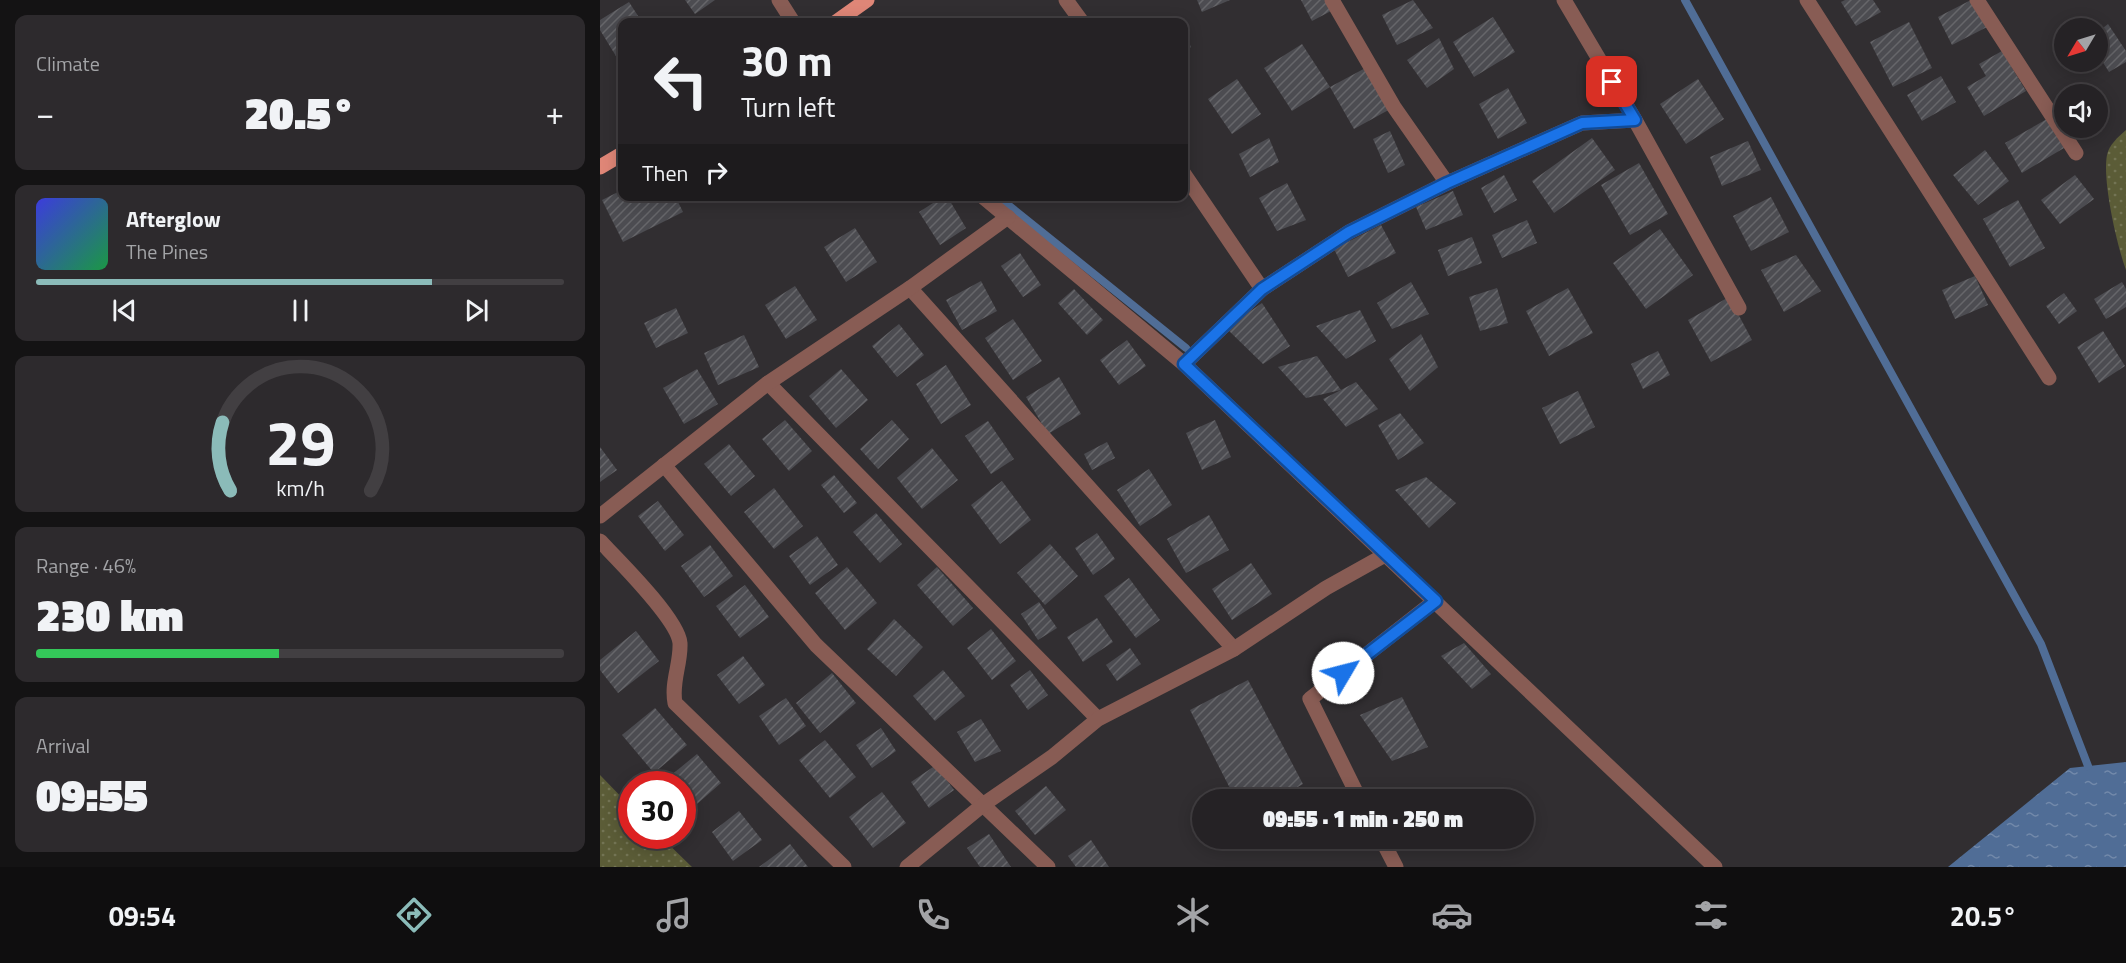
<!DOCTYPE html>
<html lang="en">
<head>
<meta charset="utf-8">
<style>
	body { margin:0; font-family:"Titillium Web",sans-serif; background:#2d2a2d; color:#f1f3f6; height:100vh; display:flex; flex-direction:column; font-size:22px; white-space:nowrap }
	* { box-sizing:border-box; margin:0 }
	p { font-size:20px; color:#a3a4a7 }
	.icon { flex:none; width:33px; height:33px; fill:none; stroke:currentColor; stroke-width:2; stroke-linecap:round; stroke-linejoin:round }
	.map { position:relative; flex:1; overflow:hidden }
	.drawer { display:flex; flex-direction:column; gap:15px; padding:15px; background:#141314; width:600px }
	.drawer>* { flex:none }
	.hud { position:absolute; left:18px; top:18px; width:570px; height:183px; border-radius:12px; box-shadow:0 3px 15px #0003,0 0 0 2px #423f42; background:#252225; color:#f1f3f6; overflow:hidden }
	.needle { width:39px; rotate:232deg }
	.controls { position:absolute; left:1454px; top:18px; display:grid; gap:12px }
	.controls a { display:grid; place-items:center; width:54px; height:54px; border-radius:50%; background:#252225; box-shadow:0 3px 15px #0003,0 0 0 2px #423f42; font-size:30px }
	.speed { position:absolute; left:18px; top:771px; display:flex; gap:12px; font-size:30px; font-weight:700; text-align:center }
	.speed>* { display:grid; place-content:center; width:78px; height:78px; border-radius:50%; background:#252225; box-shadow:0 3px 15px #0003,0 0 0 2px #423f42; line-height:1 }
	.speed .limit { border:9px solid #d22; background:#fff; color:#111 }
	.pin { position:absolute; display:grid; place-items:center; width:51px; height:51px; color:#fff; margin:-26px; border-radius:12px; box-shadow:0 3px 9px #0006 }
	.me { position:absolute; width:66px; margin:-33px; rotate:53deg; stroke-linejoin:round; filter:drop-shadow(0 0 4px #0008) }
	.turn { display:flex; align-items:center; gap:21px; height:126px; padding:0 24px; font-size:27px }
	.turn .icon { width:78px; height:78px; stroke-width:2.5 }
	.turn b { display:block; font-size:42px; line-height:51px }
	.then { display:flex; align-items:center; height:57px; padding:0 24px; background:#0003; gap:12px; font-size:22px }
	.big { font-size:45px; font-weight:800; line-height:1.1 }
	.drawer .card { flex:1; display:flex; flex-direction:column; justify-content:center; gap:9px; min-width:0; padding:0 21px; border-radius:12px; background:#2d2a2d }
	.drawer .dial { align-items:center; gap:0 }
	.dial svg { height:156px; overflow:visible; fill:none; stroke:#423f42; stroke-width:7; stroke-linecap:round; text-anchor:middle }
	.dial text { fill:#f1f3f6; stroke:none }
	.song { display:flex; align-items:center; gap:18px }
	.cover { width:72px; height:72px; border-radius:9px; background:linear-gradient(135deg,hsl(240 70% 55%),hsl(140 70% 35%)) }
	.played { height:6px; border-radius:3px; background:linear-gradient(90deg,#8bbbb9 75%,#423f42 75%) }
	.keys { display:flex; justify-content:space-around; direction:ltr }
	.heat { display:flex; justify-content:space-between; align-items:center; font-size:33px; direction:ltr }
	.charge { height:9px; border-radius:4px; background:linear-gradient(90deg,#34c759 46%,#423f42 0) }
	.trip { position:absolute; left:592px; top:789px; width:342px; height:60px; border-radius:30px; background:#252225; box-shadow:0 3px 15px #0003,0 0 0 2px #423f42; font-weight:800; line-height:60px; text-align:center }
	.tab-bar { display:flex; height:96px; justify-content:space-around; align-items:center; background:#0f0e0f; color:#a3a4a7 }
	.tab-bar .icon { width:42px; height:42px }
	.tab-bar .on { color:#8bbbb9 }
	.tab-bar b { font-size:27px; color:#f1f3f6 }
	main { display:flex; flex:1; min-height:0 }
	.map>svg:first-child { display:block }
	.grass { fill:url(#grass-dots) }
	.water { fill:url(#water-ripples) }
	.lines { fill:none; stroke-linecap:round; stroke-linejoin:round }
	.stream { stroke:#506d96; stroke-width:8 }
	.building { fill:url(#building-hatch) }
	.minor { stroke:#885c54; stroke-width:15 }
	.major { stroke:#df8677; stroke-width:15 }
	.route-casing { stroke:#114b97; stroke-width:15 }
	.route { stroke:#1a73e8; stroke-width:10 }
</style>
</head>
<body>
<main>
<section class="drawer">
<div class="card"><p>Climate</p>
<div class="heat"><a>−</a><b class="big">20.5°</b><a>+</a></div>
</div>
<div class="card">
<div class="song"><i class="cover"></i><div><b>Afterglow</b><p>The Pines</p></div></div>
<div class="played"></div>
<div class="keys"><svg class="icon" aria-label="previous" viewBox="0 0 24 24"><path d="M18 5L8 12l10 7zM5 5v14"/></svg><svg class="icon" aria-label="pause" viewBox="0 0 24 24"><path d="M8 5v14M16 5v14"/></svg><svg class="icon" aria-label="next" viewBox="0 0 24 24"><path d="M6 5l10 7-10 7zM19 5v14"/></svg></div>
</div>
<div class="card dial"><svg viewBox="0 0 100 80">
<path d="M14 69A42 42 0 1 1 86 69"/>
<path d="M14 69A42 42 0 0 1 10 34" stroke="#8bbbb9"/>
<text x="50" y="56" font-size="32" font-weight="700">29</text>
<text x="50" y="72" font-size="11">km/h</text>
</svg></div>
<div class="card"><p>Range · 46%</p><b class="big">230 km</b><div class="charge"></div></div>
<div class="card"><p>Arrival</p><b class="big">09:55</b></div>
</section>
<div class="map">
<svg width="1526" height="867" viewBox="0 0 1526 867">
	<defs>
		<pattern id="grass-dots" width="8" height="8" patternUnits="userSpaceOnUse" patternTransform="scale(1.5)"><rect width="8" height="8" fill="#5b5c37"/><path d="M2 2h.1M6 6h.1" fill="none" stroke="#737454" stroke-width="1.8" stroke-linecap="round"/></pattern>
		<pattern id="water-ripples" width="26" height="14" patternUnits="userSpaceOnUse" patternTransform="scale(1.5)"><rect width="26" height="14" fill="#506d96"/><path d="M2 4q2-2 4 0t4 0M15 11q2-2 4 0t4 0" fill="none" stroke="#7289aa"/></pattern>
		<pattern id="building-hatch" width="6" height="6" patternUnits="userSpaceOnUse" patternTransform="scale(1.5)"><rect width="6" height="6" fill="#4c4c51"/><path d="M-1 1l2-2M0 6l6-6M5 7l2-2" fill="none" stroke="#66666a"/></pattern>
	</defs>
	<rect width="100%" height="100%" fill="#312e31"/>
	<!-- grass -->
	<g class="grass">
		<path d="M1526,130v140c-9,-24 -24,-90 -19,-115 2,-10 11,-18 19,-25z"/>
		<polygon points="0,775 31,807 32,836 60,836 92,867 0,867"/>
	</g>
	<!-- water -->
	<polygon class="water" points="1526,762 1526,867 1348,867 1470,768"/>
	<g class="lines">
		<!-- stream -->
		<g class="stream">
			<polyline points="1085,0 1441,644 1488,766"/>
			<polyline points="397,196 586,348"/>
		</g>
	</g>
	<!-- building -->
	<g class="building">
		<polygon points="85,0 115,0 95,14"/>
		<polygon points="597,0 630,0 602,12"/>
		<polygon points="701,0 728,0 733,10 712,21"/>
		<polygon points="813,0 833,28 797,45 782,15"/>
		<polygon points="1245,0 1273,0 1281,12 1256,26 1241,2"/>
		<polygon points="1371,0 1389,26 1352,45 1338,17"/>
		<polygon points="29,2 42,22 22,22 22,66 0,30 0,20"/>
		<polygon points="893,17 915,52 874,77 853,42"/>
		<polygon points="1309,22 1332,68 1293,87 1270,42"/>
		<polygon points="1508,24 1526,51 1526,62 1509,72 1497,53 1497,33"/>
		<polygon points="584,31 591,47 584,51"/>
		<polygon points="839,38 854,69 827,88 807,60"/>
		<polygon points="702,44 730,87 692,111 664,68"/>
		<polygon points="1402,51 1426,91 1384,116 1367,87 1386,76 1379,64"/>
		<polygon points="771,65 794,107 754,129 730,87"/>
		<polygon points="1341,76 1356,102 1322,121 1307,95"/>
		<polygon points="637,79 661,114 632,134 608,99"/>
		<polygon points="1098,79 1124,119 1086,144 1060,104"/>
		<polygon points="908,88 927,123 898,139 879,104"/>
		<polygon points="1447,119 1464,148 1422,173 1405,143"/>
		<polygon points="790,131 805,165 788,173 773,139"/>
		<polygon points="669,138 679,162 650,177 639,154"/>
		<polygon points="992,138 1015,170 954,213 932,181"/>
		<polygon points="1148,141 1161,170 1122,186 1110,157"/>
		<polygon points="1385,150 1409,181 1378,205 1353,175"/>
		<polygon points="1039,163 1068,214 1030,235 1001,185"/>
		<polygon points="904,175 917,200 894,213 881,188"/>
		<polygon points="1475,175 1494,199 1460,224 1441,200"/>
		<polygon points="687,183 706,220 677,231 659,198"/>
		<polygon points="22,190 22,196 75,196 83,212 23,242 2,200"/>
		<polygon points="853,191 863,215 826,230 816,207"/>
		<polygon points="344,196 347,196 366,228 340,245 319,212"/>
		<polygon points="1171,197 1189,232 1151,251 1133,216"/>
		<polygon points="1418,200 1445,248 1410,267 1383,219"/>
		<polygon points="927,220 937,243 902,258 892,235"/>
		<polygon points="781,225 796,253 748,277 734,249"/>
		<polygon points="255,228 277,262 246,282 224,247"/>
		<polygon points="1060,229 1093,275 1046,309 1013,263"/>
		<polygon points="872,237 882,263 848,276 838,250"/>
		<polygon points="420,253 441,285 423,297 401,266"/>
		<polygon points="1196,255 1221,291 1184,312 1161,270"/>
		<polygon points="1375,276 1388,305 1355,319 1342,290"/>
		<polygon points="381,281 397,311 362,330 346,300"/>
		<polygon points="811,282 829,314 792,329 777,303"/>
		<polygon points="1522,282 1526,289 1526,307 1506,319 1494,299"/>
		<polygon points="195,286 217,320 186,339 165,305"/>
		<polygon points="897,288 908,323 880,331 869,297"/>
		<polygon points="968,288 993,333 949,356 926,311"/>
		<polygon points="474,289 503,320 487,335 458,303"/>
		<polygon points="1464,293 1477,311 1459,324 1446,306"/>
		<polygon points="1129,297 1152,340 1111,362 1088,320"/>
		<polygon points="662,303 690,346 663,364 626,328"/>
		<polygon points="76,308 88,333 56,348 44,323"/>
		<polygon points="760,310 776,341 746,359 716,326"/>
		<polygon points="413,319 442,361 413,380 385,338"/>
		<polygon points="299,324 324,355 297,377 272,346"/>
		<polygon points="1503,331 1525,366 1499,383 1477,347"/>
		<polygon points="821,334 838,367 810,391 789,359"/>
		<polygon points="144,335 159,367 118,385 104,353"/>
		<polygon points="527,340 546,366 519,385 500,360"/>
		<polygon points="1058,351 1070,375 1043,389 1031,364"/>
		<polygon points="717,356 741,390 756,382 778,409 746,427 723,399 741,390 706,398 678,367"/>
		<polygon points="346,365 371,405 341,424 316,384"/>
		<polygon points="97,369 118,404 84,424 63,388"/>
		<polygon points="241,369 268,400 236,428 209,396"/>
		<polygon points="459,377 481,414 448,434 426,397"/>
		<polygon points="978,391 995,427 960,444 942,408"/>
		<polygon points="800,413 824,443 798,460 778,425"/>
		<polygon points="185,420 212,451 189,471 162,439"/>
		<polygon points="292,420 309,439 278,469 260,449"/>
		<polygon points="615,420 631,457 602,470 586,433"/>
		<polygon points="388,421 414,459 391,474 365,436"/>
		<polygon points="507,442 515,458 492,470 484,454"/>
		<polygon points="129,444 155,476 131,496 104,464"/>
		<polygon points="0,447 17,470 0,482"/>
		<polygon points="332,448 358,480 322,509 297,478"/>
		<polygon points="549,469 572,505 540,526 517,490"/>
		<polygon points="234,475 257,503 244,513 221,485"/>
		<polygon points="826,477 856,503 829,528 795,490"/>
		<polygon points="402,481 431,520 400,544 371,505"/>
		<polygon points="174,488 203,526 174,549 144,512"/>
		<polygon points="58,501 84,535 65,551 38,516"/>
		<polygon points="276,513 302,544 280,563 253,532"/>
		<polygon points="609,515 629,550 586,573 567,539"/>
		<polygon points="497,533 515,559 493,575 475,548"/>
		<polygon points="217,536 238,565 210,585 189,556"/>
		<polygon points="450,544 478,576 445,605 417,573"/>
		<polygon points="110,545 133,576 104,597 81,566"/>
		<polygon points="651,563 672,594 632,620 612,589"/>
		<polygon points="247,567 277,603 245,630 215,593"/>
		<polygon points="337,567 373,608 353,626 317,585"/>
		<polygon points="529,578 560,620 536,638 504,596"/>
		<polygon points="145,585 169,617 140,638 116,606"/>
		<polygon points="439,602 457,628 438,640 421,614"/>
		<polygon points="497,618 513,642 483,662 467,637"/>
		<polygon points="294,619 323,647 296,676 267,649"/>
		<polygon points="391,629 416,661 392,680 367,648"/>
		<polygon points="36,631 59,661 18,693 0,670 0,660"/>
		<polygon points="864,643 891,674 872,689 841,656"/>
		<polygon points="530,648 541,664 517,681 506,665"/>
		<polygon points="143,656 165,685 139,704 117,675"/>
		<polygon points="343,670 365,696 335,721 313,696"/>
		<polygon points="430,670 448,695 428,710 410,685"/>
		<polygon points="232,673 256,703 220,733 196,703"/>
		<polygon points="648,680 703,784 675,800 636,800 590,710"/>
		<polygon points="802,697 828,747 792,761 760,715"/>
		<polygon points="186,698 206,726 179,745 159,716"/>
		<polygon points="55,708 87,745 54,773 22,735"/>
		<polygon points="381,719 401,751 375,762 357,732"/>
		<polygon points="281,728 296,751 272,768 256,745"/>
		<polygon points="225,740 256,777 230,798 199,760"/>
		<polygon points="97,754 121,783 89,811 82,803 82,784 67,784 64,781"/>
		<polygon points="336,765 354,790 329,808 311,782"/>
		<polygon points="446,786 466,810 435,835 415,811"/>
		<polygon points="282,792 306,823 273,848 249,817"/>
		<polygon points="139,811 162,840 133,861 112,832"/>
		<polygon points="389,834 411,867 380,867 367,848"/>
		<polygon points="491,840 509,867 476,867 468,856"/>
		<polygon points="190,844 208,867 159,867"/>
	</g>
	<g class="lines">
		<!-- minor -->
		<g class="minor">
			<polyline points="179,0 193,22"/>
			<polyline points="466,0 482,22"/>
			<polyline points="732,0 794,107 847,183"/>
			<polyline points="964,0 1035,120 1139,308"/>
			<polyline points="1207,0 1449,378"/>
			<polyline points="1377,0 1476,153"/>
			<polyline points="584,174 662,289"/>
			<polyline points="382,196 584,364 1115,867"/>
			<polyline points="310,288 634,649"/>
			<polyline points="584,364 662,289 749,232 847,183 982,123 1035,120"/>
			<polyline points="168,383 498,719"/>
			<polyline points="64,465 216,645 448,867"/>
			<polyline points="0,516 168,383 310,288 408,217"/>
			<path d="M0,541c18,19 78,78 80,102 1,21 -9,39 -5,60l169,164"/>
			<polyline points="760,800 710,699 835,601"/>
			<polyline points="781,838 796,867"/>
			<polyline points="307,867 384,804 452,757 498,719 634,649 726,588 785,555"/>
		</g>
		<!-- major -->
		<g class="major">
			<polyline points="236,22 267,0"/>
			<polyline points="0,167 22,154"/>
		</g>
	</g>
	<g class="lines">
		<!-- route casing -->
		<g class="route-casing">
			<polyline id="route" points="743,673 836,601 584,364 662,289 749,232 847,183 982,123 1035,120 1012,82"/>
		</g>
		<!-- route -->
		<use href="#route" class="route"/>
	</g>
</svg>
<div class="controls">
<a><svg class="needle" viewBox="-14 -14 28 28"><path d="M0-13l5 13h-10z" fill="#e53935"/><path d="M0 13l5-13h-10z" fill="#a3a4a7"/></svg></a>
<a><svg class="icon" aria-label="sound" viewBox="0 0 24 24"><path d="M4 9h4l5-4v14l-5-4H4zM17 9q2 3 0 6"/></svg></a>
</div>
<div class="speed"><div class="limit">30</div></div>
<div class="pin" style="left:1012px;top:82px;background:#d93025"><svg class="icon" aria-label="arrive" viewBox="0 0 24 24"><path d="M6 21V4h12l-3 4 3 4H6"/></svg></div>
<svg class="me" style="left:743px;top:673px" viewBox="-20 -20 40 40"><circle r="19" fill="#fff"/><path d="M0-13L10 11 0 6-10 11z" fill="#1a73e8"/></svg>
<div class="trip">09:55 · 1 min · 250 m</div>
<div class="hud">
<div class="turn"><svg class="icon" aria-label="left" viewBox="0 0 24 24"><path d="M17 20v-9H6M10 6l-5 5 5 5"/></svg><div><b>30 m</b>Turn left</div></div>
<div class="then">Then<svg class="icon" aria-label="right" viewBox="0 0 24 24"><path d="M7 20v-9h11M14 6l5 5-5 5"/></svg></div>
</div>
</div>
</main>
<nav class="tab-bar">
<b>09:54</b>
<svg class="icon on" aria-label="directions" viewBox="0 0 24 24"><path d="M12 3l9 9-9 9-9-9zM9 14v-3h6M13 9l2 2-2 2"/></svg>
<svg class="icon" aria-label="music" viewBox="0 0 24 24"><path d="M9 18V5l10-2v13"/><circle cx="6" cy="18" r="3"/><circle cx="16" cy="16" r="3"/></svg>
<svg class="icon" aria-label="phone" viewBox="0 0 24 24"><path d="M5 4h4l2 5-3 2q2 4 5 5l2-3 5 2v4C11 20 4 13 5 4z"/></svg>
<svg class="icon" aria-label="climate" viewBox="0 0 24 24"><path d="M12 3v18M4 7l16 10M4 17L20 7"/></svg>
<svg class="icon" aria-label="car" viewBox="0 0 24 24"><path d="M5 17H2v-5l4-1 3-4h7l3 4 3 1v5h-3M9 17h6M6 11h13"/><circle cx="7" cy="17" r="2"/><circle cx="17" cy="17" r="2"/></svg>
<svg class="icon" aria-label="filters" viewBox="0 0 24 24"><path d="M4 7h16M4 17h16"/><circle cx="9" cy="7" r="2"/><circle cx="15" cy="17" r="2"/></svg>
<b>20.5°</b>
</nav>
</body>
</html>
